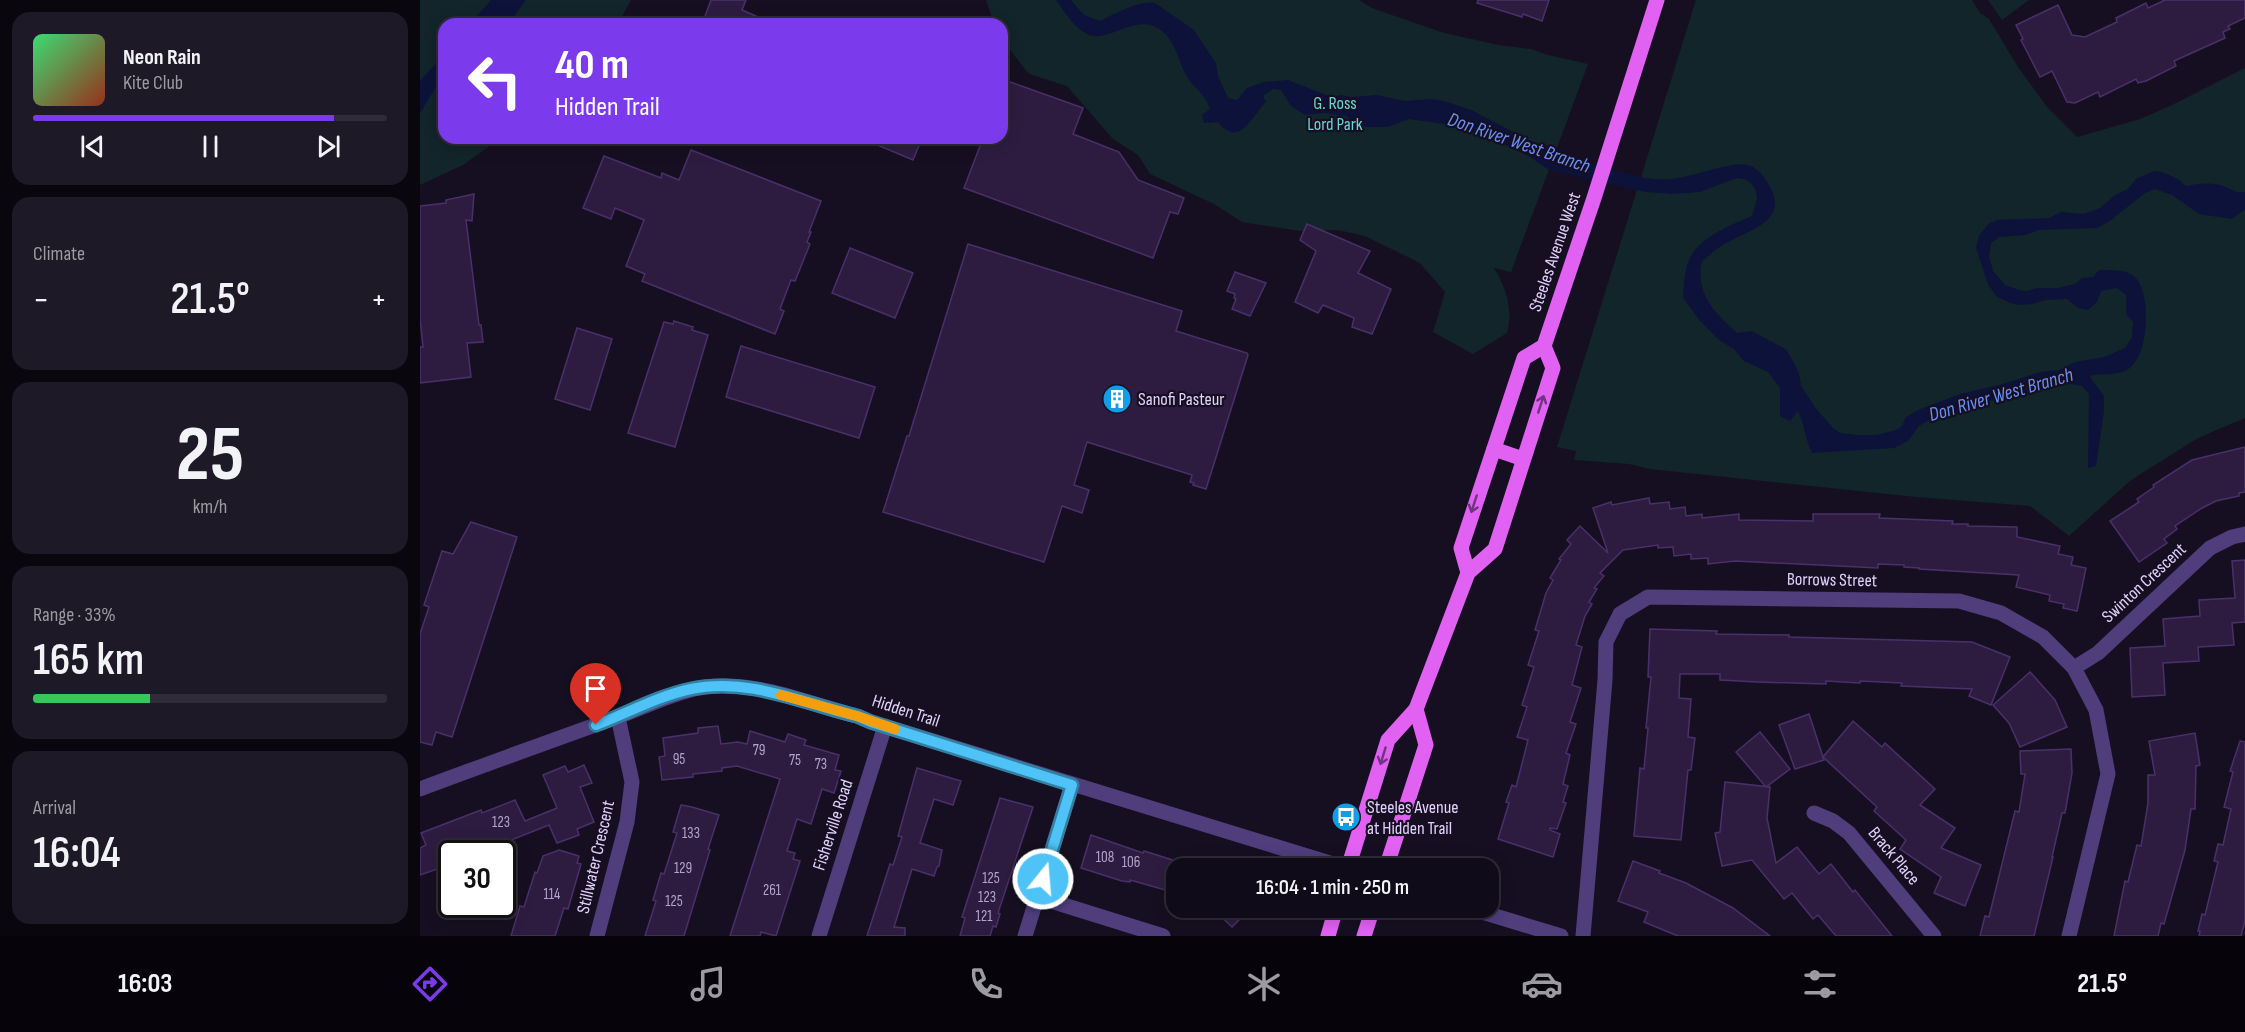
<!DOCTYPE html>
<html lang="en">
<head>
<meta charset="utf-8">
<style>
	body { margin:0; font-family:"Sofia Sans Condensed",sans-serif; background:#1e1926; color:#f1f3f6; height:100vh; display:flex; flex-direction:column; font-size:22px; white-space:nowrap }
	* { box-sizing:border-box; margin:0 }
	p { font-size:20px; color:#9c9ba2 }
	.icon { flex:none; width:33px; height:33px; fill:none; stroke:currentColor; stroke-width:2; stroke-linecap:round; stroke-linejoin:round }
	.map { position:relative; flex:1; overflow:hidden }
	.panel { display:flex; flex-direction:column; gap:12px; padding:12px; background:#09060e; width:420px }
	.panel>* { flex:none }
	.banner { position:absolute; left:18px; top:18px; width:570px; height:126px; border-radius:18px; box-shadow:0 3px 15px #0003,0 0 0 2px #302b38; background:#7c3aed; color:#fff; overflow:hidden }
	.speed { position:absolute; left:18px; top:840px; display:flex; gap:12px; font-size:30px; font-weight:700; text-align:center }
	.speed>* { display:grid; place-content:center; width:78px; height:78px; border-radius:50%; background:#100b19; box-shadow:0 3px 15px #0003,0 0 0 2px #302b38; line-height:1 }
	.speed .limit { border:3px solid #111; border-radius:9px; background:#fff; color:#111 }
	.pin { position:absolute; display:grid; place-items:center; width:51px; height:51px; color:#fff; margin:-62px -26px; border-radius:50% 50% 50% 0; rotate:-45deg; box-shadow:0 0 6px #0007 }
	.pin .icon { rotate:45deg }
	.me { position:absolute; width:66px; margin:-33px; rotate:17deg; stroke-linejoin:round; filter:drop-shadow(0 0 4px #0008) }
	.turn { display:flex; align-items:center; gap:21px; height:126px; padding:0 18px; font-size:27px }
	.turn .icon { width:78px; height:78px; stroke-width:2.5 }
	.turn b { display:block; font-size:42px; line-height:51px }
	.big { font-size:45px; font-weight:600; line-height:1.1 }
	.panel .tile { flex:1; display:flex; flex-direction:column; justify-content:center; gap:9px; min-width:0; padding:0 21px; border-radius:18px; background:#1e1926 }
	.panel .dial { align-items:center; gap:0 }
	.dial b { font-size:78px; line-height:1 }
	.song { display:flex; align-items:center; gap:18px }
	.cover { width:72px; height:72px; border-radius:9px; background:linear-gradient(135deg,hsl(140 70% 55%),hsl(10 70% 35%)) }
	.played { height:6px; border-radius:3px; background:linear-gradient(90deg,#7c3aed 85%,#302b38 85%) }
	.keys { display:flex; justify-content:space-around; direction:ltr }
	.heat { display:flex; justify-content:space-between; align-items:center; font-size:33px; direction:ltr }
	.charge { height:9px; border-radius:4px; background:linear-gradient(90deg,#34c759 33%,#302b38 0) }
	.trip { position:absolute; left:746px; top:858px; width:333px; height:60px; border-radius:18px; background:#100b19; box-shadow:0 3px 15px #0003,0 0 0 2px #302b38; font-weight:600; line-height:60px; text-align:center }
	.dock { display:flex; height:96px; justify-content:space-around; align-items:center; background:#06040a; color:#9c9ba2 }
	.dock .icon { width:42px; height:42px }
	.dock .on { color:#7c3aed }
	.dock b { font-size:27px; color:#f1f3f6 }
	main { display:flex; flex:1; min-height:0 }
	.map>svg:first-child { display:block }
	.green { fill:#12252a }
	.water { fill:#0d123b }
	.building { fill:#2d1c40; stroke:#4a306a; stroke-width:1.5 }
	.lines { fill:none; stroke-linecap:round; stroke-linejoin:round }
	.minor { stroke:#4f3d7c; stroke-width:15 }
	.major { stroke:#e161f3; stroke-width:15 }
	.oneway { stroke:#71347f }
	.route-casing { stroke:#337fa1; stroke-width:15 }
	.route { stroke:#4fc3f7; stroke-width:10 }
	.slow { stroke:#f59e0b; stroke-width:10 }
	.labels { text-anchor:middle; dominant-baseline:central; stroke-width:4.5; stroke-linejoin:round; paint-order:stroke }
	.number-label { font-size:15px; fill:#b4a4cd }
	.park-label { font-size:18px; fill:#64d6d6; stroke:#160f21 }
	.street-label { font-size:18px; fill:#e1d2fc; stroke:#160f21 }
	.poi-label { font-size:18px; fill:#e1d2fc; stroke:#160f21; text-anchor:start }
	.water-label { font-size:20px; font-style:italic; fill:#6890f4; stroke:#160f21 }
</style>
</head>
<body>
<main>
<section class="panel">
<div class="tile">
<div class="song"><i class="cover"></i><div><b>Neon Rain</b><p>Kite Club</p></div></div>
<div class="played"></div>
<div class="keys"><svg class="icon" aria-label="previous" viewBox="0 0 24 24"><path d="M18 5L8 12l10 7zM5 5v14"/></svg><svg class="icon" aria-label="pause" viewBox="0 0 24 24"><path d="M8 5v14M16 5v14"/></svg><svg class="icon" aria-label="next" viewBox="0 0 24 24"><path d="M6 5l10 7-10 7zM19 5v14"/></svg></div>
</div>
<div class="tile"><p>Climate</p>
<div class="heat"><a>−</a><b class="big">21.5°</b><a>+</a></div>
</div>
<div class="tile dial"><b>25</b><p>km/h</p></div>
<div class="tile"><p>Range · 33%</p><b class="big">165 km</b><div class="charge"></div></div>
<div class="tile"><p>Arrival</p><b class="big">16:04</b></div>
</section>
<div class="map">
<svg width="1825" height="936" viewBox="0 0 1825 936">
	<rect width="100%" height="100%" fill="#160f21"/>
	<!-- green -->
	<g class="green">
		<polygon points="0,0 211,0 198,24 24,24 24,138 81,138 43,165 0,185"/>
		<path d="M566,0h373l13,8 72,25 55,12 32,4 17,6 40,9 -77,208 -17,-4c13,21 19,42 13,65l-34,21 -40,-22 12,-40 -25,-29 -55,-27 -27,-6 -38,1 -58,-9 -28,-18 -64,-30 -12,-19 -25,-16 -46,-53 -38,-12 -27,-34v-16h-8z"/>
		<polygon points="1276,0 1552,0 1560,13 1569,19 1598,67 1627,107 1657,137 1720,119 1750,106 1825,68 1825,418 1778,438 1711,480 1649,536 1610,506 1496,497 1230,469 1209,464 1154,460 1156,451 1137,447"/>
		<polygon points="1568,0 1609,0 1582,20"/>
	</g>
	<!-- water -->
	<g class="water">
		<polygon points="71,0 106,0 88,24 50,24"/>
		<path d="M636,0h15l13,15 16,6c15,-7 39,-21 55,-18l39,27 22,33 2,13 10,22 9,2 10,-12 17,-6 24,-2 43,17 10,-2 10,2 25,-2 29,6 26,-2 13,2 27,9 50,26c8,7 18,6 29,10 33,13 87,37 122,33 20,-2 60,-18 76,-14 11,3 17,13 22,22 19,33 -20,43 -42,55 -9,4 -18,13 -26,19 -7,33 12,51 35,72l15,-2 35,19 12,23 2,13 16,24 17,19 7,4 16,2h20l19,-5 6,-4 4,-9 12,-7 42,-16 43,-10 37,-12 19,-2 16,-8 29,-5 21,-9 7,-11 1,-15 -7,-8v-19l-9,-7 -16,3 -4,11 -9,8 -10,-2 -11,-9 -22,1 -12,4 -13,1 -10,-2 -14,-7 -8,-12 -12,-36 3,-12 9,-12 9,-4 52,-2 12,-6 23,2 16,-6 15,-13 13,-6 8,-10 18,-8 8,1 16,7 8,7c13,-3 28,-4 40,1 8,4 10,6 19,5v17l-13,10 -33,-5 -27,-19 -17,-6 -10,4 -34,27 -13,8 -60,2 -12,5 -27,2 -8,6 -2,13 4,15 12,14 14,5 8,1 10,-3h21l17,-4 7,-6 11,-1 6,-7c10,0 28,-1 36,7 17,17 15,83 -10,94 -9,4 -24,3 -33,4l-2,2 14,19v15l-8,55 -8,2 1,-74 -7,-8 -17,-3 -13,2 -7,4 -20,3 -47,12 -21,10 -13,-3 -25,15 -11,15 -14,7 -82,5c-7,-14 -7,-28 -14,-42l-8,10 -10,-5v-28l-12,-16 -24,-11 -10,-12 -15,-9 -18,-18 -18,-24c1,-12 1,-27 6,-38 10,-23 42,-35 63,-44l5,-17 -1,-8 -4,-7 -8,-5 -7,-1 -37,14 -28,2 -26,-2 -97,-22 -19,-13 -42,-20 -44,-13 -35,-5 -22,8h-21l-10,-3 -10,-8 -23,-3 -18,2 -14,-9 -10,-16 -8,-1 -10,7 3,6c-14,14 -27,47 -48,20l-14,1 -2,-8 8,-6c-4,-15 -17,-21 -24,-34 -8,-14 -10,-33 -24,-44 -26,-21 -54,14 -75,3 -14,-7 -22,-22 -31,-34z"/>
		<polygon points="24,54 24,80 18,84 0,113 0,81"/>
	</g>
	<!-- building -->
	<g class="building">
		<polygon points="291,0 326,0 322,10 354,24 282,24"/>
		<polygon points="1058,0 1129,0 1122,21 1103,14 1102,17 1057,3"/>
		<polygon points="1745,0 1825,0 1825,18 1808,26 1810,29 1803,32 1805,38 1754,61 1756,66 1726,81 1718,83 1716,79 1680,97 1678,92 1655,103 1647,102 1632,71 1620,77 1601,40 1603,39 1596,25 1638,5 1652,35 1665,37 1697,22 1696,18 1726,3 1728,8"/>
		<polygon points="582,79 663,108 653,134 699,152 718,180 764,198 758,214 750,212 733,258 544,188 563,138 582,138"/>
		<polygon points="441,138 502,138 493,160"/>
		<polygon points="271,150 401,201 389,232 391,232 387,242 390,244 375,281 371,280 360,309 364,311 355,334 222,281 225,274 206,266 224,220 195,208 191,219 163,208 184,156 241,178 242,173 259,180"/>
		<polygon points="54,194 52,221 46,220 59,325 61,325 63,342 47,343 51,377 0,383 0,347 3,347 0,318 0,206 26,203 26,200"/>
		<polygon points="887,224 950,251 938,273 971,289 952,334 932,327 934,318 903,305 898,313 875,302 896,251 880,240"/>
		<polygon points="548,244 762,311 756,331 827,353 828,355 786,489 773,485 774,483 770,482 772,475 667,442 654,485 669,490 662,513 642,506 624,562 463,512 487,436 489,436"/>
		<polygon points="430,248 493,273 475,318 412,293"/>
		<polygon points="815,272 846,283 830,316 812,309 816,299 814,298 815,294 807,291"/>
		<polygon points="254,321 273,327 272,330 288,335 255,447 208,433 244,322 253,324"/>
		<polygon points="157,328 192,339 170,410 135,399"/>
		<polygon points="321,346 455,387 439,438 306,397"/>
		<polygon points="1825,447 1825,492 1819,493 1819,496 1796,501 1782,508 1755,526 1757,529 1744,539 1747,543 1719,562 1690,521 1719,502 1717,499 1734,487 1733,485 1772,460"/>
		<polygon points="1229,498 1230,504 1249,502 1250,509 1265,507 1266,516 1282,514 1282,518 1319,514 1319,520 1393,521 1393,514 1460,514 1459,518 1533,521 1532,524 1548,524 1548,526 1597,527 1597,537 1640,546 1638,554 1653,557 1651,565 1666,568 1657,611 1643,608 1644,604 1629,601 1630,595 1596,587 1599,575 1499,569 1499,568 1484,567 1484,565 1458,564 1458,568 1315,561 1288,564 1288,558 1271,559 1271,554 1254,556 1253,547 1238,548 1238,545 1203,550 1180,573 1184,576 1174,588 1177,589 1169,602 1172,604 1165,616 1156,645 1162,647 1152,685 1161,688 1150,722 1156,724 1146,753 1150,755 1143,784 1148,786 1143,802 1146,803 1137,829 1130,828 1130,830 1140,834 1133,857 1078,839 1089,803 1086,802 1092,785 1096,787 1108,740 1097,737 1107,707 1102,705 1114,667 1108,665 1119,631 1115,630 1126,593 1133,580 1130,578 1141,560 1139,559 1151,544 1147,540 1160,526 1188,553 1173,508 1191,502 1192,505"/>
		<polygon points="51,522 97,537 32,737 16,732 12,745 0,742 0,634 9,607 4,605 22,551 33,554"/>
		<polygon points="1825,560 1825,622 1812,623 1814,645 1778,647 1779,661 1743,663 1745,695 1712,697 1710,648 1745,646 1743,619 1780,616 1779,600 1815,598 1812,561"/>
		<polygon points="1230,629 1297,631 1296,634 1369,635 1369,637 1552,642 1590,657 1571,705 1549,696 1552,689 1481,686 1482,683 1440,681 1440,683 1406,681 1406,684 1337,682 1300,680 1300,674 1260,674 1259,698 1271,699 1268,737 1275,738 1271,770 1268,770 1261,840 1214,836 1220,768 1224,769 1228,728 1226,728 1231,677 1228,677"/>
		<polygon points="1610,672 1635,700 1647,727 1600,747 1589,723 1573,705"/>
		<polygon points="1389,714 1404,760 1375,769 1359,725"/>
		<polygon points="1433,721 1462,747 1465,743 1515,789 1500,805 1535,828 1521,848 1561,865 1545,906 1514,893 1521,877 1480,849 1486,840 1454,811 1457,807 1403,757"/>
		<polygon points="298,726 301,744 318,742 327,744 330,731 365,742 368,734 386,740 384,745 419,755 415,770 421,771 414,793 402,789 391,824 377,819 367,851 375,853 373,859 380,861 356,936 341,932 340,936 310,936 360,779 317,766 302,768 302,771 273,774 273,777 242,780 239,757 245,756 243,738 278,733 278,728"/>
		<polygon points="1340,732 1370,769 1346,787 1316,752"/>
		<polygon points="1775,733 1780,765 1776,766 1775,809 1771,809 1765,850 1744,924 1741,923 1738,936 1694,936 1705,881 1708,882 1717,845 1721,846 1728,803 1728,775 1735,775 1729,741"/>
		<polygon points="1820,741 1825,742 1825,921 1821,936 1779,936 1780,931 1778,931 1782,914 1785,915 1798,862 1794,861 1798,844 1803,845 1811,809 1804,807 1813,772 1810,771"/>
		<polygon points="1651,749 1652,773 1645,813 1642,813 1632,857 1633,857 1614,936 1560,936 1565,916 1569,917 1595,811 1599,812 1605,774 1601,774 1600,751"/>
		<polygon points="164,765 172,783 160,787 174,822 157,829 159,835 137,843 129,825 56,854 32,854 32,864 0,875 0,848 6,845 1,833 61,810 62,813 95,800 105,821 137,808 123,775 145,766 148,772"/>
		<polygon points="497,768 541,781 533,805 514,799 500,843 522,850 519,866 517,867 514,876 492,869 474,927 485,928 485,936 447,936 470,864 473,865 482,837 478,836"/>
		<polygon points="1305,782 1350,787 1347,818 1356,863 1377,847 1399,874 1411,864 1433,892 1435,890 1472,936 1416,936 1398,915 1393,919 1372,893 1364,899 1332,860 1302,866 1295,833 1300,832"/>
		<polygon points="580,798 613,807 578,913 580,914 576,927 573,926 570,936 540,936 545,918 542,917"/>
		<polygon points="261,805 272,807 299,815 288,849 290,850 264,936 225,936 236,901 233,900 241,873 244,874 257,833 253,832"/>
		<polygon points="671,835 723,853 724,851 756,861 754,866 756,867 756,893 710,880 710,882 702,881 661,868"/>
		<polygon points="139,850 159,856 157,863 161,864 148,909 144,908 135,936 91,936 100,906 104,907 115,872 117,873 123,856"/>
		<polygon points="1213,861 1240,871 1239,873 1266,883 1313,908 1350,936 1258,936 1224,922 1228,912 1198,901"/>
		<polygon points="792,908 831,908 812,927"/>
	</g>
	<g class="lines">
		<!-- minor -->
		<g class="minor">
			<polyline points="1654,668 1678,653 1790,548 1812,537 1825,534"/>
			<path d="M0,789c64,-24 128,-47 192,-70 40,-14 74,-35 117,-33 44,1 86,20 128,30l14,6 475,146"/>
			<polyline points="1394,813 1413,821 1429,833 1514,936"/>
			<polyline points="618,897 743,936"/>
			<polyline points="1049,908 1141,936"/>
			<polyline points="177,936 207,822 212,782 198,717"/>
			<polyline points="399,936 465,726"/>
			<polyline points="605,936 652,785"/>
			<polyline points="1163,936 1185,680 1186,642 1200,614 1228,597 1539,601 1581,613 1623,637 1654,668 1676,710 1688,774 1649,936"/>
		</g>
		<!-- major -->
		<g class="major">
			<polyline points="1074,449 1103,459"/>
			<polyline points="1048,573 1041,548 1104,358 1124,346 1174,198 1237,0"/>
			<polyline points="928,868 968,740 996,709 1048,573 1075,549 1133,368 1124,346"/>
			<polyline points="966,868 1006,745 996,709"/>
			<polyline points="908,936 916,908"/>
			<polyline points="944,936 953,908"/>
		</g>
	</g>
	<!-- one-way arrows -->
	<defs><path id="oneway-shaft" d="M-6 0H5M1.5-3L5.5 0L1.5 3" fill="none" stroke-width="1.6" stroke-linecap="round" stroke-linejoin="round" transform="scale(1.5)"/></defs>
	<g class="oneway">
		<use href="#oneway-shaft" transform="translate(1121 404) rotate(-72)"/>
		<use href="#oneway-shaft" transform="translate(1054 504) rotate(108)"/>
		<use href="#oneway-shaft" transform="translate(963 756) rotate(107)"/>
	</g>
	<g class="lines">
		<!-- route casing -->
		<g class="route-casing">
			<path id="route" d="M176,725c32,-12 62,-29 95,-36 57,-12 112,14 166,27l14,6 201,63 -29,94"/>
		</g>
		<!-- route -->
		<use href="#route" class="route"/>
		<!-- slow -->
		<polyline class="slow" points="361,695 437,716 475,729"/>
	</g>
	<!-- icons -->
	<defs>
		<g id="building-disc" transform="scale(1.5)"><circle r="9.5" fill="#119de8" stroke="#160f21"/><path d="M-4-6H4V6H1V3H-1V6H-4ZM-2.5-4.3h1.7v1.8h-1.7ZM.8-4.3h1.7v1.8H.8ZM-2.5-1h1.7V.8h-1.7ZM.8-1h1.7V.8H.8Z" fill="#fff"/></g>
		<g id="bus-disc" transform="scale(1.5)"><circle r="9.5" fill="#119de8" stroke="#160f21"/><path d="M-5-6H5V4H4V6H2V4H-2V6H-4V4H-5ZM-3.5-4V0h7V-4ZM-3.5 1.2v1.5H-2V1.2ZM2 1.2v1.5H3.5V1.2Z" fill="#fff"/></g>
	</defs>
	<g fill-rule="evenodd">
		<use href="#building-disc" x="697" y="399"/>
		<use href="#bus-disc" x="926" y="817"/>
	</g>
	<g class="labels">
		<!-- number labels -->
		<g class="number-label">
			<text x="339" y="750">79</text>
			<text x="259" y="759">95</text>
			<text x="375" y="760">75</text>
			<text x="401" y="764">73</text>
			<text x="81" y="822">123</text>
			<text x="271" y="833">133</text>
			<text x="685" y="857">108</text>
			<text x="711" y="862">106</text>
			<text x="263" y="868">129</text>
			<text x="571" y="878">125</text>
			<text x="352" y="890">261</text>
			<text x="132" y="894">114</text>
			<text x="567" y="897">123</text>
			<text x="254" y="901">125</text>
			<text x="564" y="916">121</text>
		</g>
		<!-- park labels -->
		<g class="park-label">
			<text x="915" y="103">G. Ross<tspan x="915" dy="21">Lord Park</tspan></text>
		</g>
		<!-- street labels -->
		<g class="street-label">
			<text transform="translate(1135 252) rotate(-71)">Steeles Avenue West</text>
			<text transform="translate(1412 580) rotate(1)">Borrows Street</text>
			<text transform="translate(1724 583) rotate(-43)">Swinton Crescent</text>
			<text transform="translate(486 711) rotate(18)">Hidden Trail</text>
			<text transform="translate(413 825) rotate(-72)">Fisherville Road</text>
			<text transform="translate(1474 856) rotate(50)">Brack Place</text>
			<text transform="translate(176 857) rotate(-77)">Stillwater Crescent</text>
		</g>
		<!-- poi labels -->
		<g class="poi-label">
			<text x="718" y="399">Sanofi Pasteur</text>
			<text x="947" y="807">Steeles Avenue<tspan x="947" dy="21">at Hidden Trail</tspan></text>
		</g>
		<!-- water labels -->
		<g class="water-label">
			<text transform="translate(1099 143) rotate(19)">Don River West Branch</text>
			<text transform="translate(1581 395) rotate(-16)">Don River West Branch</text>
		</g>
	</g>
</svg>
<div class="speed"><div class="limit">30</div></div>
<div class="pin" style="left:176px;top:725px;background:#d93025"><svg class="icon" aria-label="arrive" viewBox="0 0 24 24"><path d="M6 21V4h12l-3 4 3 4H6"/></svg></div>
<svg class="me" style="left:623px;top:879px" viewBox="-20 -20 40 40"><circle r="17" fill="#4fc3f7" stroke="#fff" stroke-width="3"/><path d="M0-11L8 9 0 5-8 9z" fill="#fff"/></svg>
<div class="trip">16:04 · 1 min · 250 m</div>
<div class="banner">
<div class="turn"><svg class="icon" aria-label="left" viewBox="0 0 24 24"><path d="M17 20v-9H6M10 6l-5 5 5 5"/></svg><div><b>40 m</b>Hidden Trail</div></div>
</div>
</div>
</main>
<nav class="dock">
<b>16:03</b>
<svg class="icon on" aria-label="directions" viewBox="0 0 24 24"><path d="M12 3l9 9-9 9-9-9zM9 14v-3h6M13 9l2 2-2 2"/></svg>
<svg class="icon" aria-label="music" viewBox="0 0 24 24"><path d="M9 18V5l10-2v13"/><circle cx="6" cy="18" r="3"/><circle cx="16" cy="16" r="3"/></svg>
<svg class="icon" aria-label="phone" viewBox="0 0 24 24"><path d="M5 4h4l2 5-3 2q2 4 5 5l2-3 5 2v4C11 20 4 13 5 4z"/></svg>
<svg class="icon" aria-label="climate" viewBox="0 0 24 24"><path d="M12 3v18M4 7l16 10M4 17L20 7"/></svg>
<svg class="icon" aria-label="car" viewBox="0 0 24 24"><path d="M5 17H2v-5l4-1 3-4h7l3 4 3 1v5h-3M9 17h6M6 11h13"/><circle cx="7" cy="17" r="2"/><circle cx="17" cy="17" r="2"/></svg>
<svg class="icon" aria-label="filters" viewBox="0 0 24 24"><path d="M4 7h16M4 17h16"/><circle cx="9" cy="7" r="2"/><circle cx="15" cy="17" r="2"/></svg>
<b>21.5°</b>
</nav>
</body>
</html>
